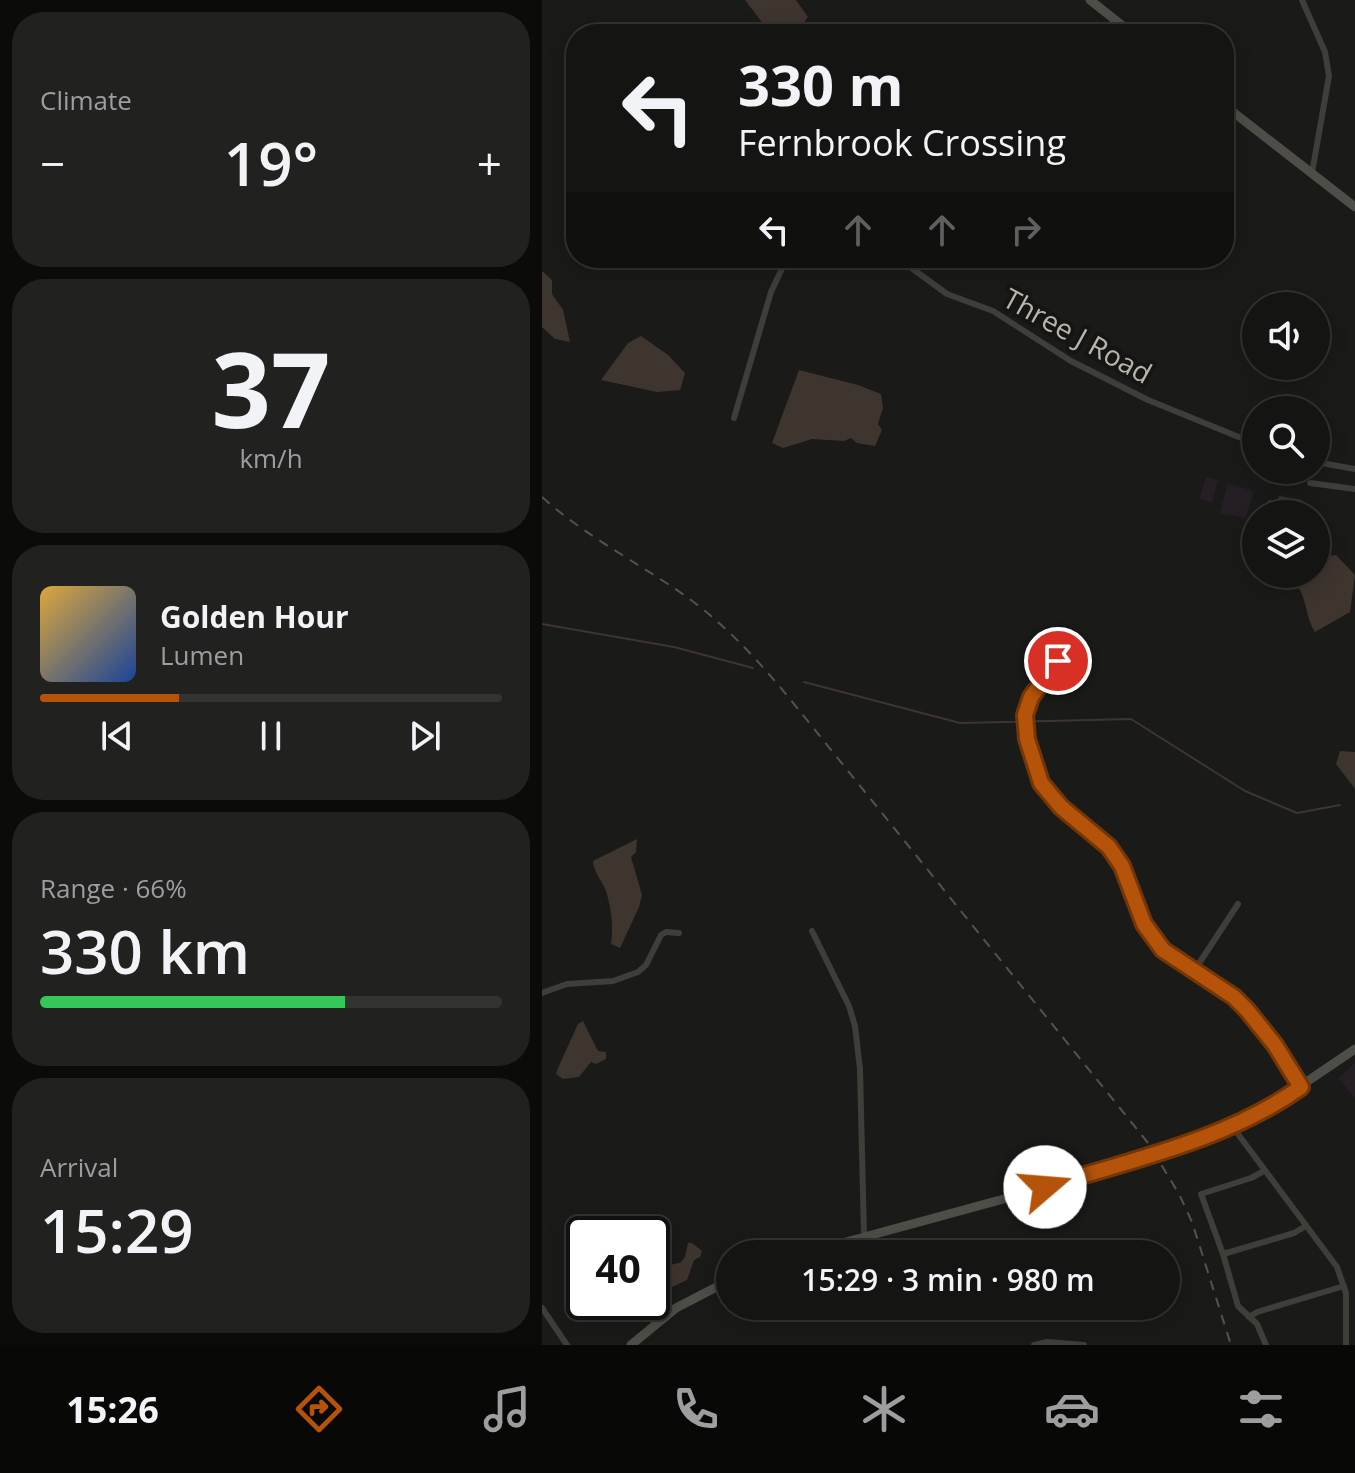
<!DOCTYPE html>
<html lang="en">
<head>
<meta charset="utf-8">
<style>
	body { margin:0; font-family:"Open Sans",sans-serif; background:#212120; color:#f1f3f6; height:100vh; display:flex; flex-direction:column; font-size:30px; white-space:nowrap }
	* { box-sizing:border-box; margin:0 }
	p { font-size:26px; color:#9d9e9f }
	.icon { flex:none; width:44px; height:44px; fill:none; stroke:currentColor; stroke-width:2; stroke-linecap:round; stroke-linejoin:round }
	.map { position:relative; flex:1; overflow:hidden }
	.sheet { display:flex; flex-direction:column; gap:12px; padding:12px; background:#0b0b0a; width:542px }
	.sheet>* { flex:none }
	.hud { position:absolute; left:24px; top:24px; width:668px; height:244px; border-radius:32px; box-shadow:0 4px 20px #0003,0 0 0 2px #333332; background:#141412; color:#f1f3f6; overflow:hidden }
	.controls { position:absolute; left:700px; top:292px; display:grid; gap:16px }
	.controls a { display:grid; place-items:center; width:88px; height:88px; border-radius:50%; background:#141412; box-shadow:0 4px 20px #0003,0 0 0 2px #333332; font-size:40px }
	.speed { position:absolute; left:24px; top:1216px; display:flex; gap:16px; font-size:40px; font-weight:700; text-align:center }
	.speed>* { display:grid; place-content:center; width:104px; height:104px; border-radius:50%; background:#141412; box-shadow:0 4px 20px #0003,0 0 0 2px #333332; line-height:1 }
	.speed .limit { border:4px solid #111; border-radius:12px; background:#fff; color:#111 }
	.pin { position:absolute; display:grid; place-items:center; width:68px; height:68px; color:#fff; margin:-34px; border:4px solid #fff; border-radius:50%; box-shadow:0 2px 8px #0007 }
	.me { position:absolute; width:88px; margin:-44px; rotate:72deg; stroke-linejoin:round; filter:drop-shadow(0 0 6px #0008) }
	.turn { display:flex; align-items:center; gap:28px; height:168px; padding:0 40px; font-size:36px }
	.turn .icon { width:104px; height:104px; stroke-width:2.5 }
	.turn b { display:block; font-size:56px; line-height:68px }
	.lanes { display:flex; align-items:center; height:76px; padding:0 40px; background:#0003; justify-content:center; gap:40px; direction:ltr }
	.lanes .off { opacity:.35 }
	.big { font-size:60px; font-weight:600; line-height:1.1 }
	.sheet .tile { flex:1; display:flex; flex-direction:column; justify-content:center; gap:12px; min-width:0; padding:0 28px; border-radius:32px; background:#212120 }
	.sheet .dial { align-items:center; gap:0 }
	.dial b { font-size:104px; line-height:1 }
	.song { display:flex; align-items:center; gap:24px }
	.cover { width:96px; height:96px; border-radius:12px; background:linear-gradient(135deg,hsl(40 70% 55%),hsl(220 70% 35%)) }
	.played { height:8px; border-radius:4px; background:linear-gradient(90deg,#b45309 30%,#333332 30%) }
	.keys { display:flex; justify-content:space-around; direction:ltr }
	.heat { display:flex; justify-content:space-between; align-items:center; font-size:44px; direction:ltr }
	.charge { height:12px; border-radius:6px; background:linear-gradient(90deg,#34c759 66%,#333332 0) }
	.trip { position:absolute; left:174px; top:1240px; width:464px; height:80px; border-radius:40px; background:#141412; box-shadow:0 4px 20px #0003,0 0 0 2px #333332; font-weight:600; line-height:80px; text-align:center }
	.menu { display:flex; height:128px; justify-content:space-around; align-items:center; background:#080807; color:#9d9e9f }
	.menu .icon { width:56px; height:56px }
	.menu .on { color:#b45309 }
	.menu b { font-size:36px; color:#f1f3f6 }
	main { display:flex; flex:1; min-height:0 }
	.map>svg:first-child { display:block }
	.green { fill:#251e24 }
	.water { fill:#3e352e }
	.lines { fill:none; stroke-linecap:round; stroke-linejoin:round }
	.stream { stroke:#3e352e; stroke-width:2 }
	.street { stroke:#3f3e39; stroke-width:6 }
	.secondary { stroke:#4f4d47; stroke-width:9 }
	.rail { stroke:#54524c; stroke-width:2; stroke-dasharray:10 8; stroke-linecap:butt }
	.secondary-bridge { stroke:#4f4d47; stroke-width:9 }
	.route-casing { stroke:#753606; stroke-width:20 }
	.route { stroke:#b45309; stroke-width:14 }
	.labels { text-anchor:middle; dominant-baseline:central; stroke-width:8; stroke-linejoin:round; paint-order:stroke }
	.street-label { font-size:28px; fill:#bab5aa; stroke:#151513 }
</style>
</head>
<body>
<main>
<section class="sheet">
<div class="tile"><p>Climate</p>
<div class="heat"><a>−</a><b class="big">19°</b><a>+</a></div>
</div>
<div class="tile dial"><b>37</b><p>km/h</p></div>
<div class="tile">
<div class="song"><i class="cover"></i><div><b>Golden Hour</b><p>Lumen</p></div></div>
<div class="played"></div>
<div class="keys"><svg class="icon" aria-label="previous" viewBox="0 0 24 24"><path d="M18 5L8 12l10 7zM5 5v14"/></svg><svg class="icon" aria-label="pause" viewBox="0 0 24 24"><path d="M8 5v14M16 5v14"/></svg><svg class="icon" aria-label="next" viewBox="0 0 24 24"><path d="M6 5l10 7-10 7zM19 5v14"/></svg></div>
</div>
<div class="tile"><p>Range · 66%</p><b class="big">330 km</b><div class="charge"></div></div>
<div class="tile"><p>Arrival</p><b class="big">15:29</b></div>
</section>
<div class="map">
<svg width="813" height="1345" viewBox="0 0 813 1345">
	<rect width="100%" height="100%" fill="#1a1a18"/>
	<!-- green -->
	<g class="green">
		<polygon points="664,477 676,480 670,503 657,499"/>
		<polygon points="688,484 709,490 711,494 704,518 678,513 685,485"/>
		<polygon points="813,1063 813,1098 796,1078"/>
	</g>
	<!-- water -->
	<g class="water">
		<path d="M203,0h51l12,17c-14,21 -23,14 -44,8z"/>
		<polygon points="0,271 10,280 10,294 21,310 28,342 13,339 0,327"/>
		<polygon points="99,336 126,355 143,373 138,390 115,392 59,380 86,343"/>
		<polygon points="257,370 316,385 339,394 341,408 336,424 340,430 333,446 315,443 309,438 302,441 270,439 241,448 230,443"/>
		<polygon points="737,496 760,500 763,506 761,513 735,514 735,510 728,510 725,502 727,500 736,500"/>
		<path d="M794,555l19,20 -5,37 -35,20c-10,-15 -8,-39 -22,-51l1,-7h22v-17z"/>
		<polygon points="798,751 813,752 813,789 794,764"/>
		<path d="M95,839l-1,13 -5,5 11,38 -3,12 -19,41 -9,-4c3,-18 0,-36 -5,-53 -5,-12 -12,-18 -13,-30z"/>
		<polygon points="41,1021 56,1051 64,1052 64,1059 54,1064 49,1062 37,1077 21,1079 14,1074 16,1068 36,1024"/>
		<path d="M146,1243h4l10,8 -2,6 -6,3 -7,20 -30,14 -2,-4c7,-17 5,-25 25,-27l5,-6z"/>
	</g>
	<g class="lines">
		<!-- stream -->
		<g class="stream">
			<polyline points="0,624 132,647 211,668"/>
			<polyline points="262,682 418,723 589,719 703,791 755,813 798,805"/>
		</g>
		<!-- street -->
		<g class="street">
			<polyline points="760,0 783,52 787,76 770,173"/>
			<polyline points="340,258 360,261 405,294 451,311 529,361 606,400 714,444"/>
			<polyline points="192,418 229,292 245,258"/>
			<polyline points="774,462 813,469"/>
			<polyline points="768,483 813,489"/>
			<polyline points="516,661 489,697 483,715 485,739 499,783 519,807 567,847 580,866 602,924 621,950 666,979 705,1010 733,1045 759,1087"/>
			<polyline points="270,931 307,1006 313,1026 318,1069 322,1236"/>
			<polyline points="652,971 696,904"/>
			<polyline points="0,993 25,984 71,981 96,972 104,965 119,935 124,932 137,933"/>
			<polyline points="690,1126 795,1267 804,1293 804,1345"/>
			<polyline points="722,1171 709,1178 659,1194 681,1254 696,1306 715,1324 724,1345"/>
			<polyline points="681,1254 752,1233 764,1226"/>
			<polyline points="0,1308 25,1345"/>
			<polyline points="707,1317 715,1312 802,1286"/>
			<polyline points="492,1345 505,1342 542,1345"/>
		</g>
		<!-- secondary -->
		<g class="secondary">
			<polyline points="548,0 591,34"/>
			<polyline points="682,105 813,207"/>
			<polyline points="631,1146 690,1126 726,1108 813,1049"/>
			<polyline points="260,1254 469,1197 594,1158"/>
			<polyline points="89,1345 134,1308 188,1280"/>
		</g>
		<!-- rail -->
		<path class="rail" d="M0,497c43,39 95,65 142,98 41,29 74,65 106,104l358,444 31,51 13,28 39,123"/>
		<!-- secondary-bridge -->
		<polyline class="secondary-bridge" points="594,1158 631,1146"/>
	</g>
	<g class="lines">
		<!-- route casing -->
		<g class="route-casing">
			<path id="route" d="M503,1187c86,-27 182,-47 256,-100l-26,-42 -28,-35 -13,-13 -71,-47 -19,-26 -22,-58 -13,-19 -48,-40 -20,-24 -14,-44 -2,-24 6,-18 27,-36"/>
		</g>
		<!-- route -->
		<use href="#route" class="route"/>
	</g>
	<g class="labels">
		<!-- street labels -->
		<g class="street-label">
			<text transform="translate(536 335) rotate(29)">Three J Road</text>
		</g>
	</g>
</svg>
<div class="controls">
<a><svg class="icon" aria-label="sound" viewBox="0 0 24 24"><path d="M4 9h4l5-4v14l-5-4H4zM17 9q2 3 0 6"/></svg></a>
<a><svg class="icon" aria-label="search" viewBox="0 0 24 24"><circle cx="10" cy="10" r="6"/><path d="M15 15l6 6"/></svg></a>
<a><svg class="icon" aria-label="layers" viewBox="0 0 24 24"><path d="M12 4l9 5-9 5-9-5zM3 14l9 5 9-5"/></svg></a>
</div>
<div class="speed"><div class="limit">40</div></div>
<div class="pin" style="left:516px;top:661px;background:#d93025"><svg class="icon" aria-label="arrive" viewBox="0 0 24 24"><path d="M6 21V4h12l-3 4 3 4H6"/></svg></div>
<svg class="me" style="left:503px;top:1187px" viewBox="-20 -20 40 40"><circle r="19" fill="#fff"/><path d="M0-13L10 11 0 6-10 11z" fill="#b45309"/></svg>
<div class="trip">15:29 · 3 min · 980 m</div>
<div class="hud">
<div class="turn"><svg class="icon" aria-label="left" viewBox="0 0 24 24"><path d="M17 20v-9H6M10 6l-5 5 5 5"/></svg><div><b>330 m</b>Fernbrook Crossing</div></div>
<div class="lanes"><svg class="icon" aria-label="left" viewBox="0 0 24 24"><path d="M17 20v-9H6M10 6l-5 5 5 5"/></svg><svg class="icon off" aria-label="ahead" viewBox="0 0 24 24"><path d="M12 20V5M6 11l6-6 6 6"/></svg><svg class="icon off" aria-label="ahead" viewBox="0 0 24 24"><path d="M12 20V5M6 11l6-6 6 6"/></svg><svg class="icon off" aria-label="right" viewBox="0 0 24 24"><path d="M7 20v-9h11M14 6l5 5-5 5"/></svg></div>
</div>
</div>
</main>
<nav class="menu">
<b>15:26</b>
<svg class="icon on" aria-label="directions" viewBox="0 0 24 24"><path d="M12 3l9 9-9 9-9-9zM9 14v-3h6M13 9l2 2-2 2"/></svg>
<svg class="icon" aria-label="music" viewBox="0 0 24 24"><path d="M9 18V5l10-2v13"/><circle cx="6" cy="18" r="3"/><circle cx="16" cy="16" r="3"/></svg>
<svg class="icon" aria-label="phone" viewBox="0 0 24 24"><path d="M5 4h4l2 5-3 2q2 4 5 5l2-3 5 2v4C11 20 4 13 5 4z"/></svg>
<svg class="icon" aria-label="climate" viewBox="0 0 24 24"><path d="M12 3v18M4 7l16 10M4 17L20 7"/></svg>
<svg class="icon" aria-label="car" viewBox="0 0 24 24"><path d="M5 17H2v-5l4-1 3-4h7l3 4 3 1v5h-3M9 17h6M6 11h13"/><circle cx="7" cy="17" r="2"/><circle cx="17" cy="17" r="2"/></svg>
<svg class="icon" aria-label="filters" viewBox="0 0 24 24"><path d="M4 7h16M4 17h16"/><circle cx="9" cy="7" r="2"/><circle cx="15" cy="17" r="2"/></svg>
</nav>
</body>
</html>
